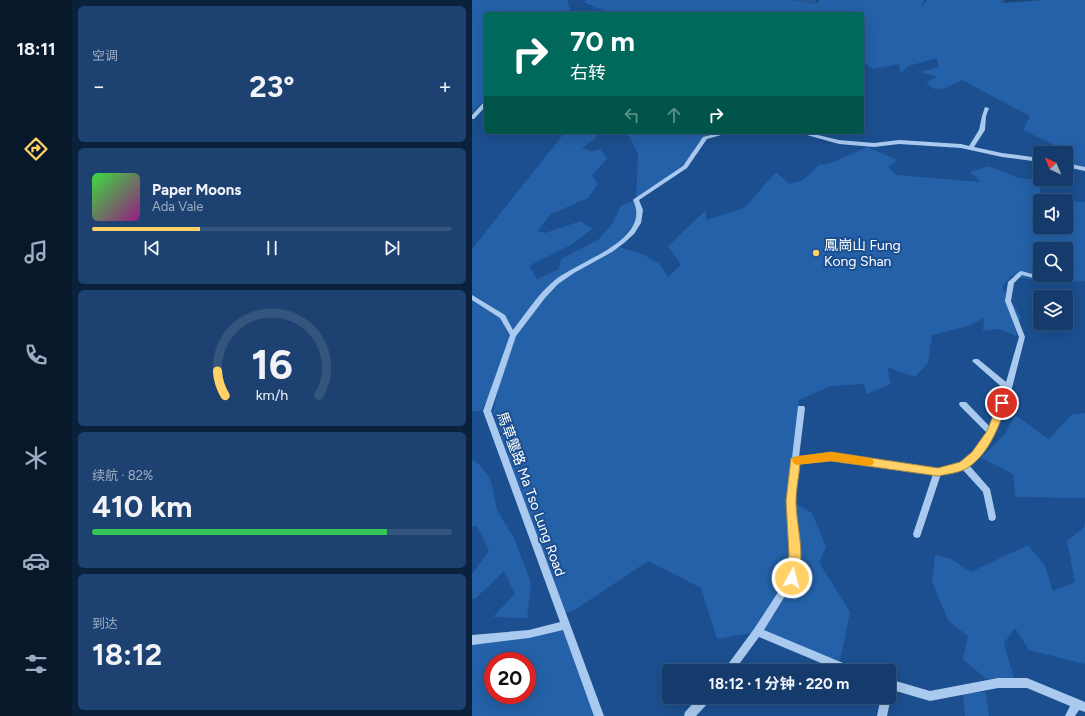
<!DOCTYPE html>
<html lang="zh">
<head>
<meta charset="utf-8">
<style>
	body { margin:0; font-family:Figtree,"Noto Sans SC",sans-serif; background:#1d4271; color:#f1f3f6; height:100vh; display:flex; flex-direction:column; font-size:15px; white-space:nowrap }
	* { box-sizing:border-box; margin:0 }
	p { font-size:13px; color:#9dadc1 }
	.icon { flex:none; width:22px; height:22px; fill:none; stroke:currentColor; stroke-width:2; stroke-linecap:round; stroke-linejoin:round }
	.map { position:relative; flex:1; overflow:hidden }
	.sheet { display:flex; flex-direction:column; gap:6px; padding:6px; background:#0b203b; width:400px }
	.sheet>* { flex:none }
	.hud { position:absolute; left:12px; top:12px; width:380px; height:122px; border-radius:4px; box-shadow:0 4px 16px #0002,0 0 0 1px #33557e; background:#00695c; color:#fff; overflow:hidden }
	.needle { width:26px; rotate:316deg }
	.fabs { position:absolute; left:561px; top:146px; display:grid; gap:8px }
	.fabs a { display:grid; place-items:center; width:40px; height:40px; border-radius:4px; background:#143b6b; box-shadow:0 4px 16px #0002,0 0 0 1px #33557e; font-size:20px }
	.speed { position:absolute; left:12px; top:652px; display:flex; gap:8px; font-size:20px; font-weight:700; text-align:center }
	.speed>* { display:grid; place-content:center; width:52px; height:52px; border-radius:50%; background:#143b6b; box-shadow:0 4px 16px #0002,0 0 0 1px #33557e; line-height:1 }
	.speed .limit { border:6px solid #d22; background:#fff; color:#111 }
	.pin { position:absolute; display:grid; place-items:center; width:34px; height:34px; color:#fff; margin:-17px; border:2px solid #fff; border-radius:50%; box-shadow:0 1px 4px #0007 }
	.me { position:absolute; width:44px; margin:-22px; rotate:7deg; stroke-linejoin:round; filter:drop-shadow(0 0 3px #0008) }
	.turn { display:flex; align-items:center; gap:14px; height:84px; padding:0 20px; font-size:18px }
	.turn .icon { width:52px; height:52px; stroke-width:2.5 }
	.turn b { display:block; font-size:28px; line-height:34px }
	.lanes { display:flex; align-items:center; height:38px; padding:0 20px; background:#0003; justify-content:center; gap:20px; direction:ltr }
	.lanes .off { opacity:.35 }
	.big { font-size:30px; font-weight:700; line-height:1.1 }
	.sheet .tile { flex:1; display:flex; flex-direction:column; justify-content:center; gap:6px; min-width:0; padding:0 14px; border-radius:6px; background:#1d4271 }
	.sheet .dial { align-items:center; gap:0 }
	.dial svg { height:104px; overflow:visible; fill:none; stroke:#33557e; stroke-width:7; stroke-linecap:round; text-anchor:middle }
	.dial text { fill:#f1f3f6; stroke:none }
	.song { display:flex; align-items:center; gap:12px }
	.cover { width:48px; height:48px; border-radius:6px; background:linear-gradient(135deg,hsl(120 70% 55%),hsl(310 70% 35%)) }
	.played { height:4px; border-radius:2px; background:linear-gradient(90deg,#ffd166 30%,#33557e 30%) }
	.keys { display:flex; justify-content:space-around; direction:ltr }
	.heat { display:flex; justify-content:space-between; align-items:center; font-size:22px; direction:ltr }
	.charge { height:6px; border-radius:3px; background:linear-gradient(90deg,#34c759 82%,#33557e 0) }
	.trip { position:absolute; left:190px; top:664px; width:234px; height:40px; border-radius:4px; background:#143b6b; box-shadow:0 4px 16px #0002,0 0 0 1px #33557e; font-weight:700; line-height:40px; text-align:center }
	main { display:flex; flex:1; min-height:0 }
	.tabs { display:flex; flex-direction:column; width:72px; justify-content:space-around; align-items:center; background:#08182b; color:#9dadc1 }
	.tabs .icon { width:28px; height:28px }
	.tabs .current { color:#ffd166 }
	.tabs b { font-size:18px; color:#f1f3f6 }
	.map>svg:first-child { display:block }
	.green { fill:#2461a8; fill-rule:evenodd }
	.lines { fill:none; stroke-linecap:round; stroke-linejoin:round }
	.minor { fill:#a9c9ee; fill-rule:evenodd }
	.wall { fill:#245895 }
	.shaded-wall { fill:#1d4779 }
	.route { fill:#ffd166; stroke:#a68842 }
	.slow { fill:#f59e0b }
	.poi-dot { fill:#ffd166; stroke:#1b4f8f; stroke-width:1.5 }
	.labels { text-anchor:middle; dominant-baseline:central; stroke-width:4; stroke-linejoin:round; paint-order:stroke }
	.poi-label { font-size:14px; fill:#fff; stroke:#1b4f8f; text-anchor:start }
	.street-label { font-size:14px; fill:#fff; stroke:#1b4f8f }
</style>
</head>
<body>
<main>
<nav class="tabs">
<b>18:11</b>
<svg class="icon current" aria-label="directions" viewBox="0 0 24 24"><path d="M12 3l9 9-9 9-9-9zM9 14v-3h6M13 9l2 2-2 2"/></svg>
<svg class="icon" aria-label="music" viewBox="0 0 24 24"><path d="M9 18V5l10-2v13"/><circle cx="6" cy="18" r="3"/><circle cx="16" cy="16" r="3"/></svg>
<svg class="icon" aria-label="phone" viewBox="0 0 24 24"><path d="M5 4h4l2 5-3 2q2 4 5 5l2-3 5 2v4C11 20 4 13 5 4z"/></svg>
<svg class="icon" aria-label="climate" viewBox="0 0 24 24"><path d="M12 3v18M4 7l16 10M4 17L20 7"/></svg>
<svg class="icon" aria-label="car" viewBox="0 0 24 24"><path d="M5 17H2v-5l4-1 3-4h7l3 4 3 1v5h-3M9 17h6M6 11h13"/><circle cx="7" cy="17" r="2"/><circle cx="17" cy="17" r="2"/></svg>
<svg class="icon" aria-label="filters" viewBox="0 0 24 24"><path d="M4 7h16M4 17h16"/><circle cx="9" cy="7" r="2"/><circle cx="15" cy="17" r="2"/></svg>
</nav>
<section class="sheet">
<div class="tile"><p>空调</p>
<div class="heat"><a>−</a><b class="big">23°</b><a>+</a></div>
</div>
<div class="tile">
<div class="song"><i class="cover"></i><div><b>Paper Moons</b><p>Ada Vale</p></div></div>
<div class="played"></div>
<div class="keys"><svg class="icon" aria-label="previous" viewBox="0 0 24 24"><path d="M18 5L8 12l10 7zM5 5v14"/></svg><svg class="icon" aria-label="pause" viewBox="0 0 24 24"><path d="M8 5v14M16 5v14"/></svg><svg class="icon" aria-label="next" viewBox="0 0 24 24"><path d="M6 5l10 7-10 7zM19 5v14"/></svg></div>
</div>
<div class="tile dial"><svg viewBox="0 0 100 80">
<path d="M14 69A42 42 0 1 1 86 69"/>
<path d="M14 69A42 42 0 0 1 8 50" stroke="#ffd166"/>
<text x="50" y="56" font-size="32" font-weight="700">16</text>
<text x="50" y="72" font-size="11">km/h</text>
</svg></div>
<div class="tile"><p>续航 · 82%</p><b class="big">410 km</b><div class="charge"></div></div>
<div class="tile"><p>到达</p><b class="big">18:12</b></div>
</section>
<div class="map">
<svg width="613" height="716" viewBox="0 0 613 716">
	<rect width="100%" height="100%" fill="#1b4f8f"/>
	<!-- green -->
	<g class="green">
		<polygon points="0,0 95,0 98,9 92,14 14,14 14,98 0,112"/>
		<path d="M115,0h337l-3,7 6,-7h158v168l-19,-4v-9l4,-2 -47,-23 7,-14 -68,-36 -17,8 -11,1 -8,-7 11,-5 -17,-5 19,-5 -2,-9 -28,8 -9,8 -1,-10 -26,5 -11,-8v-47h-208l-3,-2c-25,1 -45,3 -67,-10z"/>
		<path d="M93,132h30l1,6 -14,10 9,3 9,-2 7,10 -15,16 6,9 -10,14 -37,16 -13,17 7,2 36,-12 4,4 8,3 -22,17 -42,21 8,13 22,-10 2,-10 37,-19 14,-16 9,-18 15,-6 2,-46 -11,-22h102l-24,6 -28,34 -40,28 2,18 -23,28 26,8 18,10 8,13 13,-12 -13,-19 38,-36v10l38,-12 32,-36 13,12 14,-4 16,-15 12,-2 36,-16 31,13 -10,7 8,8 85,7 -11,-10 19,-6 29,12 20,2 4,19 43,3v79l-34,2 -40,-7 -9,11 19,30 -5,19 -17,-7 -16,2 1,-13 -16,8 -36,9 -4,28 -13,14 -28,-10 4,17 -24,10 -3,-10 -33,2 -32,14 -8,101 21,12 14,34 -7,15 31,50 -11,53 -82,-33 -40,7 -16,-51 -53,-27 -75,50 -12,2 -68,-201 9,-38 -21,37h-9v-162zM568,201h26v26h-26zM568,249h26v26h-26z"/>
		<polygon points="613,413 613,498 543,497 541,474 509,458 533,434 543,415 577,439 599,415"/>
		<polygon points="0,460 8,465 18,478 25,510 42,538 59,583 55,618 21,617 43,594 32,571 3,599 0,599 0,574 17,551 5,526 0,527 0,487 2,486 0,486"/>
		<polygon points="613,521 613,664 557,650 543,628 532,643 542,678 515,679 491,660 496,636 477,622 460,582 463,555 479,559 499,572 556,545 573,566 581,591 603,582 595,541 612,527"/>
		<path d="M93,625l30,91h-123v-74zM21,661h34v34h-34z"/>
		<polygon points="514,692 517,716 493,716 491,693"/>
	</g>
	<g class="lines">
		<!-- minor -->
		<g class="minor">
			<polygon points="12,102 14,102 14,106 2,119 0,119 0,115"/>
			<polygon points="513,107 517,108 514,116 513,130 502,147 530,153 568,158 568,162 530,157 489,148 427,144 402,147 367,144 324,132 333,132 367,140 402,143 427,140 489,144 497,146 507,130 510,116"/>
			<path d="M251,132h9l-25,7 -20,29 -48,32 4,10 -2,13 -7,11 -10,9 -12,9 -38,21 -16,11 -13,14 -29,38 -25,75 113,305h-10l-31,-86 -34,8 -57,7v-10l57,-5 31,-8 -77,-211 27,-76 -10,-17 -28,-18v-5l33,20 8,15c13,-17 25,-36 42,-50 23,-19 98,-40 78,-80l1,-1 49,-33 20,-29z"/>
			<polygon points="594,163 613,167 613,171 594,167"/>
			<polygon points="549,271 583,280 584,281 581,283 550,275 542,283 539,301 553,337 540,388 522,435 507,457 497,465 518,489 524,517 523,520 520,521 517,520 511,492 490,469 469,474 448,537 445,538 442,537 441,534 461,474 359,459 327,464 323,501 327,554 324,578 292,630 383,668 385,671 368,671 287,637 262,671 251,671 282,629 316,577 319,554 315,501 326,406 332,406 333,408 327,457 359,453 466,469 490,462 501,453 515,433 488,406 487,404 488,402 494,402 518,427 532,389 500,361 502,359 506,359 534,382 547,337 533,301 536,282 547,272"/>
			<polygon points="526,678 555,678 613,702 613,712 607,710 603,716 593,716 598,706 555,688 526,688 458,701 417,689 417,679 458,691"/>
			<polygon points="417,693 419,697 415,716 405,716 409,697 417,697"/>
			<polygon points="227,697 239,697 238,701 224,716 212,716 213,712"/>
		</g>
	</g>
	<!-- wall -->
	<g class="wall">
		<polygon points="316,0 347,0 344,4"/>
		<polygon points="528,0 569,0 532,3"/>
	</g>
	<!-- shaded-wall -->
	<g class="shaded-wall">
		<polygon points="344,0 347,0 344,4"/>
		<polygon points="532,0 569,0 532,3"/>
	</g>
	<!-- route -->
	<path class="route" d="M530,400l5,3c-8,23 -17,49 -38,64 -9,6 -21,7 -31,9l-107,-15 -31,3c-1,12 -4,25 -4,37 0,24 11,58 0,80l-4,2 -4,-2 -1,-3 2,-24 -3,-53 5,-43 40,-6 107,16 22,-6 12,-10 15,-21 12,-30z"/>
	<!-- slow -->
	<polygon class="slow" points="359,452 397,458 400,459 402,462 400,465 397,466 359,461 325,465 321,463 320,460 321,458 325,456"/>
	<!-- markers -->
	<circle class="poi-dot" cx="344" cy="253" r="4"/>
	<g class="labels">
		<!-- poi labels -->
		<g class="poi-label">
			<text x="352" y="245">鳳崗山 Fung<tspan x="352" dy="16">Kong Shan</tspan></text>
		</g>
		<!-- street labels -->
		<g class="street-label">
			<text transform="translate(59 494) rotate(70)">馬草壟路 Ma Tso Lung Road</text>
		</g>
	</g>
</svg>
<div class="fabs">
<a><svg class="needle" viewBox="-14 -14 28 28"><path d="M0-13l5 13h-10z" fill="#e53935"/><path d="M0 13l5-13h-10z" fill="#9dadc1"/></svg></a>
<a><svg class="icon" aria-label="sound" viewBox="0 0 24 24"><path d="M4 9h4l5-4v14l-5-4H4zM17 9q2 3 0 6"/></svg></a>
<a><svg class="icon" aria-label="search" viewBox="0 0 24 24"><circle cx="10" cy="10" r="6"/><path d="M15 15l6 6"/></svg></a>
<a><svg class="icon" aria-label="layers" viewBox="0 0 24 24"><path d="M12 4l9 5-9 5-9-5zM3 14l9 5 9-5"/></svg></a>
</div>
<div class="speed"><div class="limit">20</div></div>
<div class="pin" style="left:530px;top:403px;background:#d93025"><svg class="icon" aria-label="arrive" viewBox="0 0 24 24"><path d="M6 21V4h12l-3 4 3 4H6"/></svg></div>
<svg class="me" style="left:320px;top:578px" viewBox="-20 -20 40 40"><circle r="17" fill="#ffd166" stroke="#fff" stroke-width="3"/><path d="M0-11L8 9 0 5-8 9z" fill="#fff"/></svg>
<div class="trip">18:12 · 1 分钟 · 220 m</div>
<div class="hud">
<div class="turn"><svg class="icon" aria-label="right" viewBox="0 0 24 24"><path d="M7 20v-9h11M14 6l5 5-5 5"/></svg><div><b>70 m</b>右转</div></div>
<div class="lanes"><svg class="icon off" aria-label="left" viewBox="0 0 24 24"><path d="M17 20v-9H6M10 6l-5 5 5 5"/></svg><svg class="icon off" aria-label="ahead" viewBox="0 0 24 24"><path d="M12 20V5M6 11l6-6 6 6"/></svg><svg class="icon" aria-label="right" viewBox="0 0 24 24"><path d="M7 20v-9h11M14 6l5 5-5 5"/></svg></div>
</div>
</div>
</main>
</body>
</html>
